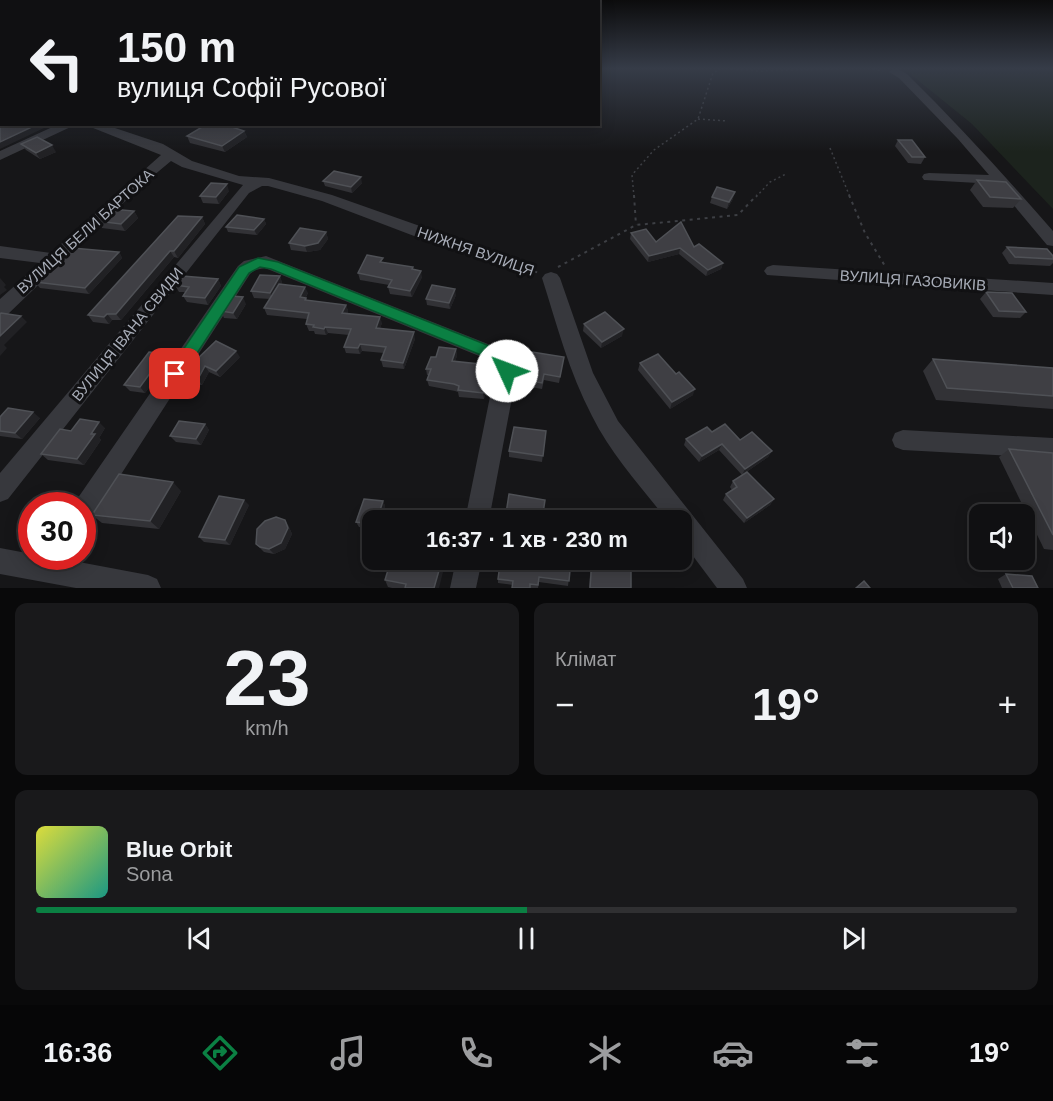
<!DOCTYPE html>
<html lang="uk">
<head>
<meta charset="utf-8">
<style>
	body { margin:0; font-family:Arial,sans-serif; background:#19191b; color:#f1f3f6; height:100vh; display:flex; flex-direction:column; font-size:22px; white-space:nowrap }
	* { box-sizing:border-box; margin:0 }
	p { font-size:20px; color:#9c9d9f }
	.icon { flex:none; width:33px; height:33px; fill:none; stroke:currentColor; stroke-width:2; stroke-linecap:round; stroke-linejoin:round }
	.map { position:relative; height:588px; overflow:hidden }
	.details { display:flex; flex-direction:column; gap:15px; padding:15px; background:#09090a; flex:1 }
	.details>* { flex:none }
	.guide { position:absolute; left:0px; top:0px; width:600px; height:126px; box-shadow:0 3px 15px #0003,0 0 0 2px #303032; background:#101012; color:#f1f3f6; overflow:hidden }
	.fabs { position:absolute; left:969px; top:504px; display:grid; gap:12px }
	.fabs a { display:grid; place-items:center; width:66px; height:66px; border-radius:12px; background:#101012; box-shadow:0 3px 15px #0003,0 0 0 2px #303032; font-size:30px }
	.speed { position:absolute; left:18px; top:492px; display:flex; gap:12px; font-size:30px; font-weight:700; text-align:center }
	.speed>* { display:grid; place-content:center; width:78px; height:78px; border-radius:50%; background:#101012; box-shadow:0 3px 15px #0003,0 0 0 2px #303032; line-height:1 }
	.speed .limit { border:9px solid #d22; background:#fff; color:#111 }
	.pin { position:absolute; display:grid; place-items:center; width:51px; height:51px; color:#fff; margin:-26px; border-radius:12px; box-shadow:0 3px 9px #0006 }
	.me { position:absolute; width:66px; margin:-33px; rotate:313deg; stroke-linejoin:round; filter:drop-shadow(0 0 4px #0008) }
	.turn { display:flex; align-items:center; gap:21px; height:126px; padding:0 18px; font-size:27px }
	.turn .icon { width:78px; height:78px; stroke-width:2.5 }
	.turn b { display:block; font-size:42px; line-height:51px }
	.big { font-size:45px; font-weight:800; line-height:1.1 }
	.details .tile { flex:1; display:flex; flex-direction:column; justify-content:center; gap:9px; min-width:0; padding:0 21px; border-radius:12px; background:#19191b }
	.details .dial { align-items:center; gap:0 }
	.dial b { font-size:78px; line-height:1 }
	.song { display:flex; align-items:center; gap:18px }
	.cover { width:72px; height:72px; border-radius:9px; background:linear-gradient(135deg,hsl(60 70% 55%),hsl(170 70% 35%)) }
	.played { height:6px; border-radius:3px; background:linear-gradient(90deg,#0b8043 50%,#303032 50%) }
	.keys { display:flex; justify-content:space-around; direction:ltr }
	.heat { display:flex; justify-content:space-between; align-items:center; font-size:33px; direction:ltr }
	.details .tiles { flex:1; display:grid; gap:15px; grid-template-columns:1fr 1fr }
	.tile:last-child { grid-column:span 2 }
	.trip { position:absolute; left:362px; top:510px; width:330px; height:60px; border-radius:12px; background:#101012; box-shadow:0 3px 15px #0003,0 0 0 2px #303032; font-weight:800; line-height:60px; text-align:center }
	.menu { display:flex; height:96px; justify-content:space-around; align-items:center; background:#060607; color:#9c9d9f }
	.menu .icon { width:42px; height:42px }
	.menu .selected { color:#0b8043 }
	.menu b { font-size:27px; color:#f1f3f6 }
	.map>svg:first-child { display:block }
	.green { fill:#1c231d }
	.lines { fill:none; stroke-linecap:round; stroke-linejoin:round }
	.path-far1 { stroke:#3d3f44; stroke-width:1.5; stroke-dasharray:2 3; stroke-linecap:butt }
	.path { stroke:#3d3f44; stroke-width:2; stroke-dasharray:3 4.5; stroke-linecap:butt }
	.minor { fill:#37383d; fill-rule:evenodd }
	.wall { fill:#323236 }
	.shaded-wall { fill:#212124 }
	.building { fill:#3f3f44; stroke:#4f5156; stroke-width:1.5 }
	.route { fill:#0b8043; stroke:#07532c; stroke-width:1.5 }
	.labels { text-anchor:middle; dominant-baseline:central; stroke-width:6; stroke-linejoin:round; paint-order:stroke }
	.street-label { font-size:15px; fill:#a8adb8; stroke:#111113 }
</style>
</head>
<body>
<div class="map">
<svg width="1053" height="588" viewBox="0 0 1053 588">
	<rect width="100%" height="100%" fill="#161618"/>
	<!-- green -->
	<polygon class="green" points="911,69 1053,69 1053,209 972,124 909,73"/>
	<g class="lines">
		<!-- path-far1 -->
		<g class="path-far1">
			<polyline points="731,69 759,71 840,69"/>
			<polyline points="873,69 883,71"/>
			<polyline points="698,119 728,121"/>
			<polyline points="830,148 850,197"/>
			<polyline points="634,197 632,175 654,150 698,119 713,73 720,69"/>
			<polyline points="756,197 770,182 786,174"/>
		</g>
		<!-- path -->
		<g class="path">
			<polyline points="634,195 636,225"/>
			<polyline points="849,195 865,233 885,266"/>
			<polyline points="442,240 539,273"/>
			<polyline points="558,267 636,225 738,215 757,195"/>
		</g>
		<!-- minor -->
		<g class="minor">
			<path d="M898,69l9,5c51,50 99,103 146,157v15l-6,-1 -51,-61 -72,-4 -2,-3 2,-3 5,-1 60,2 -31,-36 -59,-61 -10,-6 2,-2z"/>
			<polygon points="59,124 77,124 0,160 0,151"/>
			<polygon points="83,124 103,124 163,144 192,161 239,176 269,178 332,195 434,231 436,235 434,239 422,239 322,201 268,186 262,186 249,193 8,499 0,502 0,473 243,185 182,167 171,161 141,186 7,315 0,317 0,299 40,263 0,258 0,246 51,253 161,155"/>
			<polygon points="266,256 493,346 512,357 517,371 489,520 465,520 496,367 479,356 265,268 255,270 250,274 91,521 82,525 82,506 73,505 238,266 244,261"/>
			<polygon points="773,265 1053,283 1053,295 767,275 764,271 767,267"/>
			<path d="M551,272l6,2 3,4 33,95 25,48 125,158 4,9h-30l-36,-48v-20h-14c-26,-33 -56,-66 -75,-104 -23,-44 -35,-91 -50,-138l3,-4z"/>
			<polygon points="903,430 1053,438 1053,458 903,450 895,447 892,440 895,433"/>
			<polygon points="0,548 32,554 32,556 47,556 148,575 157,579 161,588 76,588 0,574"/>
			<polygon points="456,560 482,560 476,588 450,588"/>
		</g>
	</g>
	<!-- wall -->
	<g class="wall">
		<polygon points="244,131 247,137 225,152 190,143 187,136"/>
		<polygon points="898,140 925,157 921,164 908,163 895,146"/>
		<polygon points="21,144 56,152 40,159 26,150"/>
		<polygon points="977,180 1021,199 1013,208 983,207 970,190"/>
		<polygon points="323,181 362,183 352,193 325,186"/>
		<polygon points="229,191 219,204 203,203 200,196"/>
		<polygon points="712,197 733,199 727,209 710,203"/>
		<polygon points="134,211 138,218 125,231 102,228 97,221"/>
		<polygon points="202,217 205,224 178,258 174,257 121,320 112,320 109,324 93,322 88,315"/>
		<polygon points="264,219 266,224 257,235 228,232 226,227"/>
		<polygon points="326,232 328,239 320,250 307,252 291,250 289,243"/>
		<polygon points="631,233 656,242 694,247 723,263 721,269 706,276 679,254 648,262 630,239"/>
		<polygon points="1007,247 1053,256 1053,263 1050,266 1009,264 1002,253"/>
		<polygon points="119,252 122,258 89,294 40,288 35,282"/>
		<polygon points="384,262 413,270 422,277 412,297 390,294 388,287 389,285 360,280 358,273"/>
		<polygon points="280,276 282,283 281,284 308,293 306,297 307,300 346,305 348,311 347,314 382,323 380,328 415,339 404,369 383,367 381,360 384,353 362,351 360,354 346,353 344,347 349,335 328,333 326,335 315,334 314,331 309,331 306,324 307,319 267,315 264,308 270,299 254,298 251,291"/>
		<polygon points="218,279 221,286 208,305 187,302 183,296 185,292 179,292 175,285"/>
		<polygon points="986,292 1026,312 1020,318 993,317 980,299"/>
		<polygon points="456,295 450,309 427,305 426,299"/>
		<polygon points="246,304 237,319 224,318 221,311"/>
		<polygon points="584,324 622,336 601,348 583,331"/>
		<polygon points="456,349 457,356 455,361 490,371 484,399 459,397 458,392 455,391 429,386 427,380 429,375 427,375 426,369 436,357"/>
		<polygon points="240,357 220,377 209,372 202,385 188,384 183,378 191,365"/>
		<polygon points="564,357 559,383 544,380 542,389 531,387 531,381 533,373 528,372 528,366"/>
		<polygon points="933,359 1053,368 1053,409 936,400 923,371"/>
		<polygon points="169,360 145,393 130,391 124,385"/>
		<polygon points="640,363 693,395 670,409 638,370"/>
		<polygon points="0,417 40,418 22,439 0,436"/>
		<polygon points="205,424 209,430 201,445 176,442 170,436"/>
		<polygon points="105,428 99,438 101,440 84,465 48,460 41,454 71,431"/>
		<polygon points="546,431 542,462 509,457 509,451"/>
		<polygon points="712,432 740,440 772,451 768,457 742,475 719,450 699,462 684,445 686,439"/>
		<polygon points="1009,449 1053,453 1053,550 1044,549 999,457"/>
		<polygon points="733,481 774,499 770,505 744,523 723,500 726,494 732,490 730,487"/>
		<polygon points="181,491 159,529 102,523 92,515"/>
		<polygon points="383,501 385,506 381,520 372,520 372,529 359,527 356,522"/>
		<polygon points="249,505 230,545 204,542 199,537"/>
		<polygon points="285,520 288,525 292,534 285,549 274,554 264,552 256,544"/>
		<polygon points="571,560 568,586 539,582 538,588 512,588 513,585 498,583 498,579 499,568 498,568 497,563"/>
		<polygon points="591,560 631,560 631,588 589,588"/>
		<polygon points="1006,574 1038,588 1002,588 998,579"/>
		<polygon points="385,580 439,588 392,588 388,587"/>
	</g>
	<!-- shaded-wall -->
	<g class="shaded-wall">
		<polygon points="38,124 42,124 44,128 0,149 0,142"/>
		<polygon points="244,131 247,137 225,152 222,146"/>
		<polygon points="52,145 56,152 40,159 36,153"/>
		<polygon points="361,177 362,183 352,193 351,187"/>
		<polygon points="227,184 229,191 219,204 216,197"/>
		<polygon points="735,192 733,199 727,209 729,202"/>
		<polygon points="134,211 138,218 125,231 121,224"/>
		<polygon points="202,217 205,224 178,258 174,251"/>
		<polygon points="264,219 266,224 257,235 254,230"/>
		<polygon points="326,232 328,239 320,250 307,252 305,246"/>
		<polygon points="680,248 679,254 648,262 649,256"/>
		<polygon points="170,251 174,257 121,320 116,314"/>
		<polygon points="119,252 122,258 89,294 85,288"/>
		<polygon points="723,263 721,269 706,276 708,270"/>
		<polygon points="421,271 422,277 412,297 410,291"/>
		<polygon points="280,276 282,283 273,299 270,293"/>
		<polygon points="0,278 6,285 4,287 7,290 0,295"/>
		<polygon points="218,279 221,286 208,305 205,298"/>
		<polygon points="305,287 308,293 302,303 300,297"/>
		<polygon points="455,289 456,295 450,309 449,303"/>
		<polygon points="243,297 246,304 237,319 233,313"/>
		<polygon points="346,305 348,311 344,320 342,313"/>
		<polygon points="107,314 112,320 109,324 104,317"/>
		<polygon points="21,316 27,322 4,345 7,348 0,356 0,336"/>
		<polygon points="380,317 382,323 378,334 376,328"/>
		<polygon points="325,327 328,333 326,335 324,329"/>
		<polygon points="624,329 622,336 601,348 602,342"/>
		<polygon points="414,332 415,339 404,369 403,363"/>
		<polygon points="360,344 362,351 360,354 358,348"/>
		<polygon points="456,349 457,356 453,367 452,361"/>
		<polygon points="236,351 240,357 220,377 216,371"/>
		<polygon points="164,354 169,360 145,393 140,387"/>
		<polygon points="489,365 490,371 484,399 483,393"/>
		<polygon points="205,366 209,372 202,385 198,379"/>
		<polygon points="695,389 693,395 670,409 672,402"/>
		<polygon points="33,412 40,418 22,439 15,433"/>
		<polygon points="99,422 105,428 99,438 101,440 84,465 77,459 91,434"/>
		<polygon points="205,424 209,430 201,445 196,439"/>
		<polygon points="722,444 719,450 699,462 702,456"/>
		<polygon points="772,451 768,457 742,475 745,469"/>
		<polygon points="173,482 181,491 159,529 150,521"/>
		<polygon points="774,499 770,505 744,523 747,518"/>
		<polygon points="244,500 249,505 230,545 225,540"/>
		<polygon points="383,501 385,506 381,520 377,520"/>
		<polygon points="285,520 288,525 292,534 285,549 274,554 269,549"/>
		<polygon points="442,560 446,560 439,588 434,588"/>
	</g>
	<!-- building -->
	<g class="building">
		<polygon points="0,69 2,69 2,80 0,81"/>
		<polygon points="0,114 2,115 2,124 38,124 0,142"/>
		<polygon points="207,124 223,124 244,131 222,146 187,136"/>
		<polygon points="37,137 52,145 36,153 21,144"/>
		<polygon points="898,140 912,140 925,157 912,157"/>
		<polygon points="334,171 361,177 351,187 323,181"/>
		<polygon points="977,180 1006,182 1021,199 990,197"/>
		<polygon points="211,183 227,184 216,197 200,196"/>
		<polygon points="717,187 735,192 729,202 712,197"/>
		<polygon points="111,209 134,211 121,224 97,221"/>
		<polygon points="237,215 264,219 254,230 226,227"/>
		<polygon points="178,216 202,217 174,251 170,251 116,314 107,314 104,317 88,315"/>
		<polygon points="681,222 694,247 699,244 723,263 708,270 680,248 649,256 631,233 646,229 656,242"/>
		<polygon points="300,228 326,232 318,243 305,246 289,243"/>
		<polygon points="1007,247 1047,249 1053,256 1053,259 1015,257"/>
		<polygon points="72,248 119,252 85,288 35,282"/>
		<polygon points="367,255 383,258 380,262 413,267 412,269 421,271 410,291 388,287 392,280 358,273"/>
		<polygon points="260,275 280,276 270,293 251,291"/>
		<polygon points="182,276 218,279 205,298 183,296 189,287 175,285"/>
		<polygon points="279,284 305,287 300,297 306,298 305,300 346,305 342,313 380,317 376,328 414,332 403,363 381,360 386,347 360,344 358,348 344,347 351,329 325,327 324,329 313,327 314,325 306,324 309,313 264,308"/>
		<polygon points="432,285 455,289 449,303 426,299"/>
		<polygon points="986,292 1012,293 1026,312 999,311"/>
		<polygon points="231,296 243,297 233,313 221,311"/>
		<polygon points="605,312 624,329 602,342 584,324"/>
		<polygon points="1,313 21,316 0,336 0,314"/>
		<polygon points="216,341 236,351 216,371 205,366 198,379 183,378 191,365"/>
		<polygon points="439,347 456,349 452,361 489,365 483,393 458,390 459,386 454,384 427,380 431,369 426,369 431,357 436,357"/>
		<polygon points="149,352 164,354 140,387 124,385"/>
		<polygon points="532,352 564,357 560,377 544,374 542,383 531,381 534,367 528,366"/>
		<polygon points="658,354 676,374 679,372 695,389 672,402 640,363"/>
		<polygon points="933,359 1053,368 1053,396 947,388"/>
		<polygon points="8,408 33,412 15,433 0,431 0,417"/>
		<polygon points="80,419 99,422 91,434 95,434 77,459 41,454 60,429 71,431"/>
		<polygon points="179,421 205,424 196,439 170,436"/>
		<polygon points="725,424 740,440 752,432 772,451 745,469 722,444 702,456 686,439 707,427 712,432"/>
		<polygon points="514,427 546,431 543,456 509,451"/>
		<polygon points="1009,449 1053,453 1053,535"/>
		<polygon points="747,472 774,499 747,518 726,494 737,487 733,481"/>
		<polygon points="119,474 173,482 150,521 92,515"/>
		<polygon points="509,494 545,500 542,520 505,520"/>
		<polygon points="219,496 244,500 225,540 199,537"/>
		<polygon points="364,499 383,501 377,520 372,520 372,524 356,522"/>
		<polygon points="276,517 285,520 288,528 281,543 269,549 260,547 256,544 257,529 265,521"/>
		<polygon points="391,560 442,560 434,588 405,588 406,584 385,580"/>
		<polygon points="498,560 571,560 569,581 539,577 538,585 530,584 530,588 512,588 513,581 498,579 500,564 497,563"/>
		<polygon points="592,560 631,560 631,588 590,588"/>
		<polygon points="1006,574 1032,576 1038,588 1013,588"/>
		<polygon points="864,581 870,588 856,588"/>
	</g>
	<!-- sky -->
	<linearGradient id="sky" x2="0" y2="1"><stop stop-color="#0c0c0d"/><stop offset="0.45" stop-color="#363c48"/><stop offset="1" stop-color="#363c48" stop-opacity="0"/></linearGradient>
	<rect width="1053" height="152" fill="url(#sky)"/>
	<!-- route -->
	<polygon class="route" points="258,258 278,262 492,347 511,359 515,371 513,375 507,377 502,375 499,367 481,355 271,269 260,267 249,273 181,378 175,380 170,378 168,374 170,369 239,267"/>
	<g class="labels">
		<!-- street labels -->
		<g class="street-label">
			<text transform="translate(85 231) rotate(-42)">ВУЛИЦЯ БЕЛИ БАРТОКА</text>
			<text transform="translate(476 251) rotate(19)">НИЖНЯ ВУЛИЦЯ</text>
			<text transform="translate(913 280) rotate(4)">ВУЛИЦЯ ГАЗОВИКІВ</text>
			<text transform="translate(127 334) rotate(-51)">ВУЛИЦЯ ІВАНА СВИДИ</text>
		</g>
	</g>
</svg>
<div class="fabs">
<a><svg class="icon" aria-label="sound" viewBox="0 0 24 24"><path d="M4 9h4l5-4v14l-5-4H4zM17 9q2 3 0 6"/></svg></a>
</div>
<div class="speed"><div class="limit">30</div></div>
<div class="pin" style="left:175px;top:374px;background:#d93025"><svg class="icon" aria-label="arrive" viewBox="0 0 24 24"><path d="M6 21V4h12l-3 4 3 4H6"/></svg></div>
<svg class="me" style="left:507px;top:371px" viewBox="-20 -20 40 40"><circle r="19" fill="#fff"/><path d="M0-13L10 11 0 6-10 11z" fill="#0b8043"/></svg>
<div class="trip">16:37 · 1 хв · 230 m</div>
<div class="guide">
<div class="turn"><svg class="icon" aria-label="left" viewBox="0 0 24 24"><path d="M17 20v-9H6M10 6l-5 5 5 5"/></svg><div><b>150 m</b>вулиця Софії Русової</div></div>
</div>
</div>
<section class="details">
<div class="tiles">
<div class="tile dial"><b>23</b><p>km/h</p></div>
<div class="tile"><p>Клімат</p>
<div class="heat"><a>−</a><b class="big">19°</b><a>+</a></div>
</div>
<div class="tile">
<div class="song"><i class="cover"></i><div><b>Blue Orbit</b><p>Sona</p></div></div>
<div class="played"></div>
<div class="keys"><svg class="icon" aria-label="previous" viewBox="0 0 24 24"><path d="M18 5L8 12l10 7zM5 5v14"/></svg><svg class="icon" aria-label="pause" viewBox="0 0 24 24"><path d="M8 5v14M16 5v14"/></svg><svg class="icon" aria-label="next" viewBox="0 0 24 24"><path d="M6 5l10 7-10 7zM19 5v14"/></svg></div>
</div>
</div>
</section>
<nav class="menu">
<b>16:36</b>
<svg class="icon selected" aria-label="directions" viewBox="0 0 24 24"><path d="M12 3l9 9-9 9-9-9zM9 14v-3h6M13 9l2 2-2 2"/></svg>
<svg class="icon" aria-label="music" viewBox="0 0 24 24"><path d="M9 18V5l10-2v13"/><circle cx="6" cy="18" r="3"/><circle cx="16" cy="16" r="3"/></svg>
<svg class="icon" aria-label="phone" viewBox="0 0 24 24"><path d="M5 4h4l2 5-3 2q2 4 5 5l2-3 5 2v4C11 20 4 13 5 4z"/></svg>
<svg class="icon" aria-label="climate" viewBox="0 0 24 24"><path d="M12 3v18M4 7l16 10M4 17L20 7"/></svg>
<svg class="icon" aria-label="car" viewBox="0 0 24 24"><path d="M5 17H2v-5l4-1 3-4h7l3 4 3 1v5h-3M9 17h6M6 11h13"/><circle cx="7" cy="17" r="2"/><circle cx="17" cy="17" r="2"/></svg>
<svg class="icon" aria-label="filters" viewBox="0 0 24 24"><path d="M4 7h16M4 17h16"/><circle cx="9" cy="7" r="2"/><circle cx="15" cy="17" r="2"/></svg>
<b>19°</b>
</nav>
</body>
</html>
